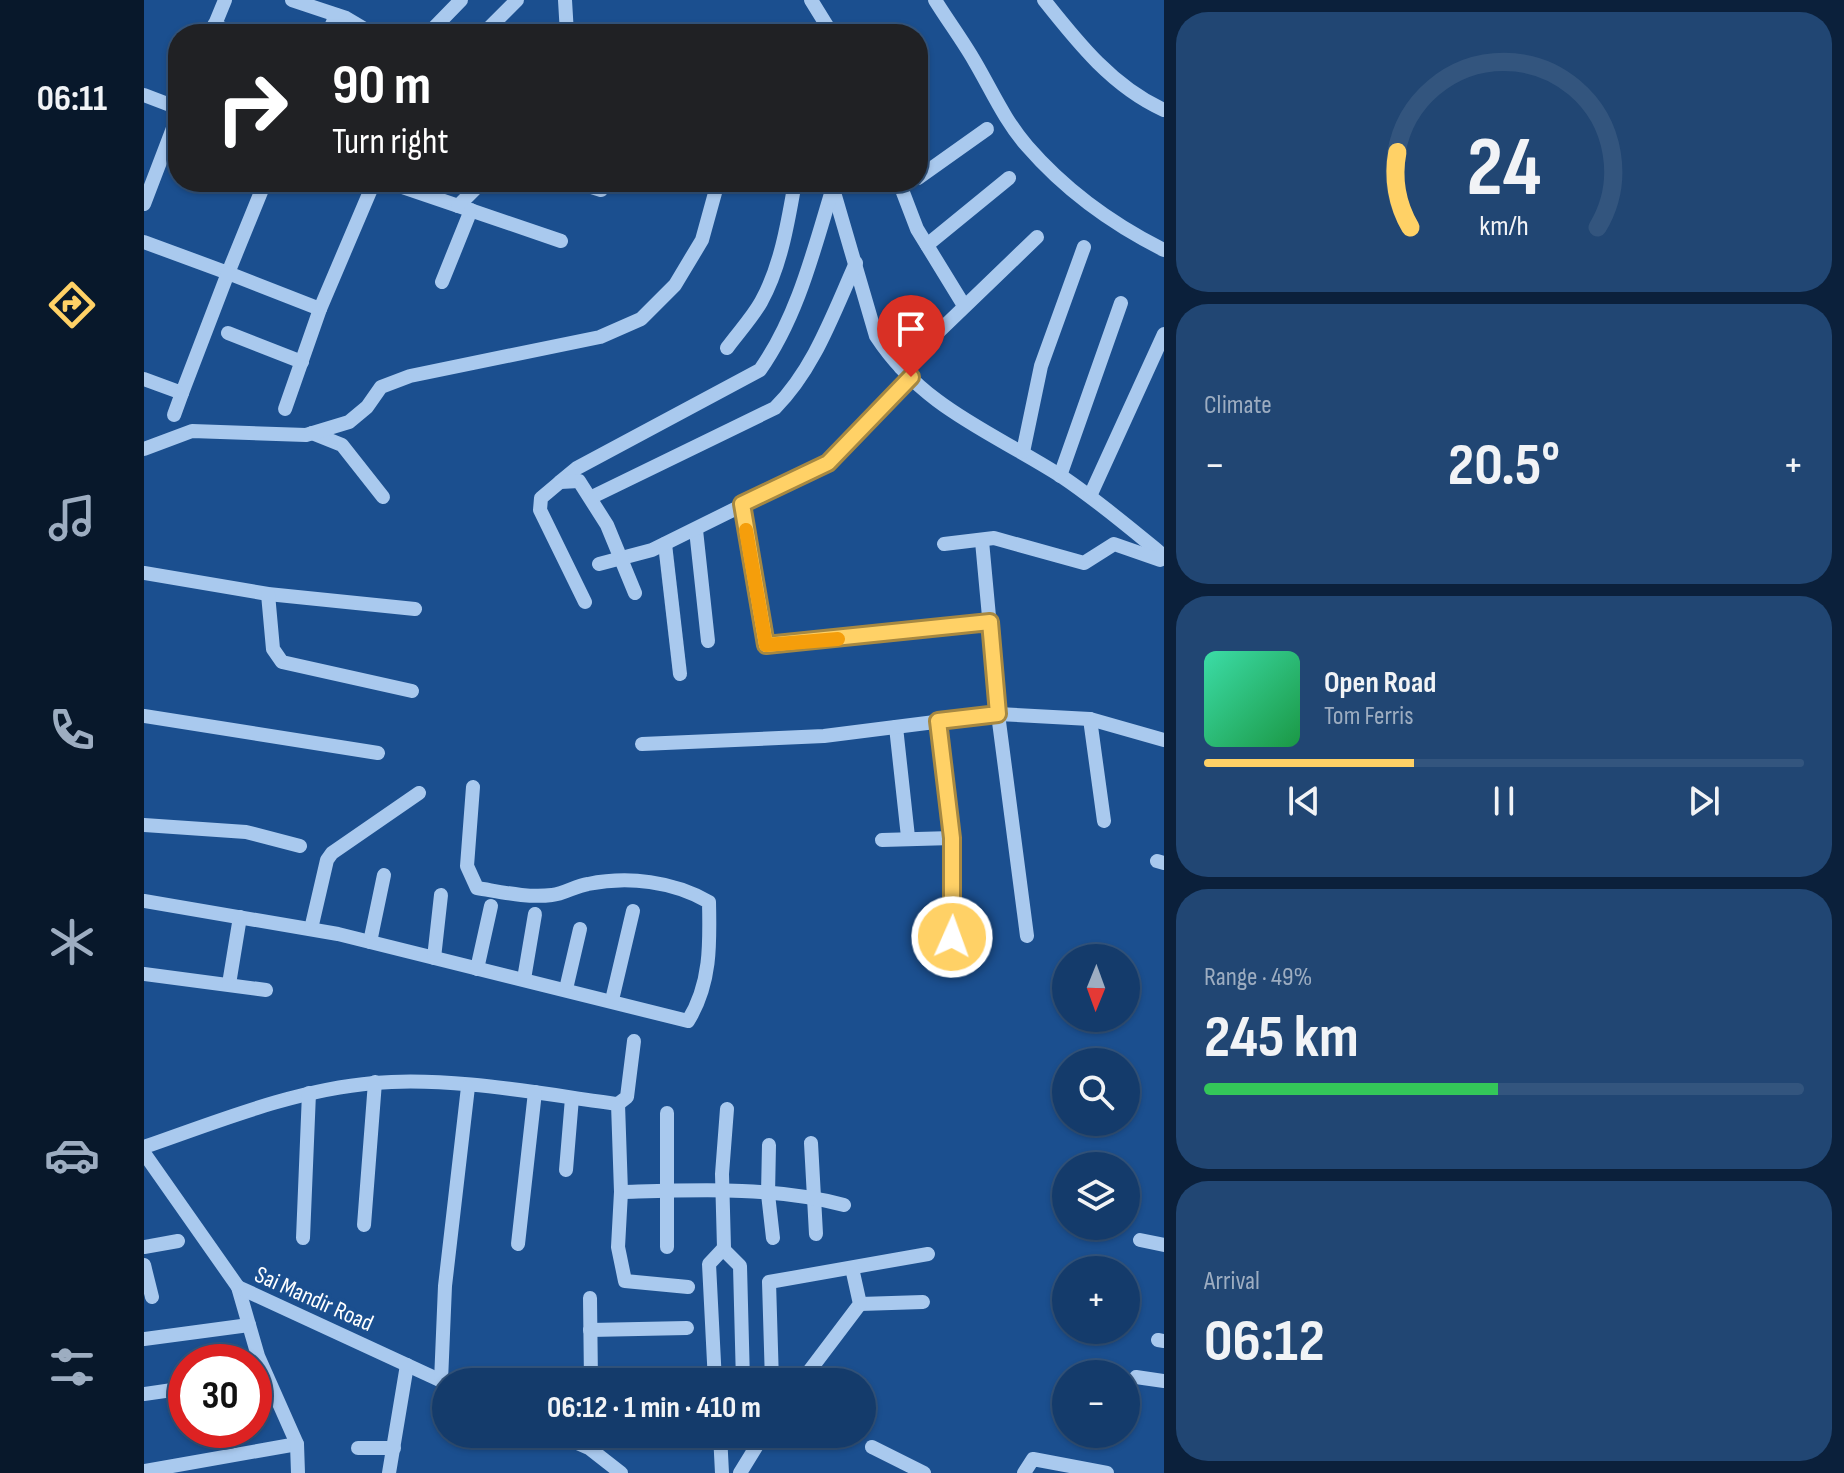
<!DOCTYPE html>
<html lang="en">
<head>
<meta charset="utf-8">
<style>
	body { margin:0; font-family:"Sofia Sans Condensed",sans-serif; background:#214673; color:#f1f3f6; height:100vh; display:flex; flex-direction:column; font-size:30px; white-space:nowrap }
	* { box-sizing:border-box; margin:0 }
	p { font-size:26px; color:#9dadc1 }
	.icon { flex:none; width:44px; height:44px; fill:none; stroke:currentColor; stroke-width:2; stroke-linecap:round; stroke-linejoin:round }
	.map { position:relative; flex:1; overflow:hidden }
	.drawer { display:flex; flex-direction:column; gap:12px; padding:12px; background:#0b203b; width:680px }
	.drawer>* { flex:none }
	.hud { position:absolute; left:24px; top:24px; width:760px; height:168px; border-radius:32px; box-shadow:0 2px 6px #0004,0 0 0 2px #33557e; background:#202124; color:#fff; overflow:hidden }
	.needle { width:52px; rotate:181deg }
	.controls { position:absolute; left:908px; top:944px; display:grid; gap:16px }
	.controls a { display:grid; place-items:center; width:88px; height:88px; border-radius:50%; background:#143b6b; box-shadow:0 2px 6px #0004,0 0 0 2px #33557e; font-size:40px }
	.speed { position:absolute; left:24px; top:1344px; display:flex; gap:16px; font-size:40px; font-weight:700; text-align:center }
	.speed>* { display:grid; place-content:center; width:104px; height:104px; border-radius:50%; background:#143b6b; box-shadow:0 2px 6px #0004,0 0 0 2px #33557e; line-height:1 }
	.speed .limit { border:12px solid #d22; background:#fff; color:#111 }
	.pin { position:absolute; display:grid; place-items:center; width:68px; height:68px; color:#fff; margin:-82px -34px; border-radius:50% 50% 50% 0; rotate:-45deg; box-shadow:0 0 8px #0007 }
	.pin .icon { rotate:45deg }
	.me { position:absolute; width:88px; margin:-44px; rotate:2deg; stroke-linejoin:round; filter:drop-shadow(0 0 6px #0008) }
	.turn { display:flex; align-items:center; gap:28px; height:168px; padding:0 32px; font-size:36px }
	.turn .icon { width:104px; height:104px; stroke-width:2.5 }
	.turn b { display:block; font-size:56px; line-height:68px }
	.big { font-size:60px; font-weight:700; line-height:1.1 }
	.drawer .widget { flex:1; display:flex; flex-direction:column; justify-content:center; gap:12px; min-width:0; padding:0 28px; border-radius:32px; background:#214673 }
	.drawer .dial { align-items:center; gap:0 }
	.dial svg { height:208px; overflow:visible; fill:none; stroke:#33557e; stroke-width:7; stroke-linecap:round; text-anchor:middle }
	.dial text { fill:#f1f3f6; stroke:none }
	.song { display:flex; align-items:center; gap:24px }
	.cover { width:96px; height:96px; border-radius:12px; background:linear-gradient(135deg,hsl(160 70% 55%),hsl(140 70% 35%)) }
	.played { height:8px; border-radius:4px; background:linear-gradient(90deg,#ffd166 35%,#33557e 35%) }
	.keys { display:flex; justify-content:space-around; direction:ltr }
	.heat { display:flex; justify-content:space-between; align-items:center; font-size:44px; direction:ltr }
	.charge { height:12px; border-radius:6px; background:linear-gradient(90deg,#34c759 49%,#33557e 0) }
	.trip { position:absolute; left:288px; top:1368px; width:444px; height:80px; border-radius:40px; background:#143b6b; box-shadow:0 2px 6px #0004,0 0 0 2px #33557e; font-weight:700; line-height:80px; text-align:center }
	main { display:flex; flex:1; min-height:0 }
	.tab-bar { display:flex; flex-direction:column; width:144px; justify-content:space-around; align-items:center; background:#08182b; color:#9dadc1 }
	.tab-bar .icon { width:56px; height:56px }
	.tab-bar .on { color:#ffd166 }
	.tab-bar b { font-size:36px; color:#f1f3f6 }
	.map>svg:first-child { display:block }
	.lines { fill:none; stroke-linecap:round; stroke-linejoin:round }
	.minor { stroke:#a9c9ee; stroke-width:14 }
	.route-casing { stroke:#a68842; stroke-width:20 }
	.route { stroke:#ffd166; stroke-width:14 }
	.slow { stroke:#f59e0b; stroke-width:14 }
	.labels { text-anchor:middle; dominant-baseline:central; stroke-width:8; stroke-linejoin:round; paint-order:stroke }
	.street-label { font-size:24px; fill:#fff; stroke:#1b4f8f }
</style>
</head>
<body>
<main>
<nav class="tab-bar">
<b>06:11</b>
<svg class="icon on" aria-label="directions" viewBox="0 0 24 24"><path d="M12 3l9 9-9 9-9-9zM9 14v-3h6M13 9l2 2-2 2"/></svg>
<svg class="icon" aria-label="music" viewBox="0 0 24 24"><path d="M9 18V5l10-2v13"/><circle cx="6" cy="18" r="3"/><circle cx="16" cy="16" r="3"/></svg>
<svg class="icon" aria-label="phone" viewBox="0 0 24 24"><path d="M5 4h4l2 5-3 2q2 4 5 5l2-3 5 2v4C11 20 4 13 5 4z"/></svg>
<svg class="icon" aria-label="climate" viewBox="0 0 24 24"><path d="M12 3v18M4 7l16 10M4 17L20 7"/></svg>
<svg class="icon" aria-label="car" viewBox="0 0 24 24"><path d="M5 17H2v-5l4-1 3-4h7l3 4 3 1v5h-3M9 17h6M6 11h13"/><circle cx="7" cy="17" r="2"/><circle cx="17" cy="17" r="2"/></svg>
<svg class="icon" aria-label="filters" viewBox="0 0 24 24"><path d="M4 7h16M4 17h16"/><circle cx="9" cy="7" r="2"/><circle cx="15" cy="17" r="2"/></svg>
</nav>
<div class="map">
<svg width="1020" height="1473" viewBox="0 0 1020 1473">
	<rect width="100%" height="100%" fill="#1b4f8f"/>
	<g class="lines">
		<!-- minor -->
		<g class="minor">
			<polyline points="148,0 202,18 229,34"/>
			<polyline points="421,0 423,34"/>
			<polyline points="667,0 688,34"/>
			<path d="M791,0c13,21 28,41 40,62 17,29 30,59 52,84 39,45 85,78 137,104"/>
			<path d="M900,0c34,43 69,87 120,110"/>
			<polyline points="70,25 93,34"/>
			<polyline points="67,34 81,0"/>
			<polyline points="184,34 192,15"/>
			<polyline points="284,34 317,0"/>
			<polyline points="339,34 373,0"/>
			<polyline points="0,95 34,108"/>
			<polyline points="774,178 843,129"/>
			<polyline points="244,182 417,241"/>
			<polyline points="432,182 457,190"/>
			<path d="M687,182l45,154c47,72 116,96 185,140 36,24 69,52 103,80"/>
			<polyline points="755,182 773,229 819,304"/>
			<polyline points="0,204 34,115"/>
			<polyline points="314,206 338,182"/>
			<polyline points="0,242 84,273 121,182"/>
			<polyline points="783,245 865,178"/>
			<polyline points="298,282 327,210"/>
			<polyline points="84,333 158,362"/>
			<path d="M583,348c11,-15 25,-30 34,-46 20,-36 27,-80 34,-120"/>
			<polyline points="757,368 893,237"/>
			<polyline points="0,379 38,393 84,273 176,309 230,182"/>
			<polyline points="141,409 176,309"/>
			<polyline points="30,415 38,393"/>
			<polyline points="168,433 198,445 239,497"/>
			<polyline points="0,449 48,431 162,435 205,422 223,407 237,387 266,376 456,337 497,319 531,285 558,240 574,182"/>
			<polyline points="879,452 897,366 940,247"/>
			<polyline points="916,476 977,303"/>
			<path d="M416,482l17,-14 183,-98c38,-54 54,-121 73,-183"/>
			<polyline points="946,496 1020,334"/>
			<path d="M448,497l183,-89c39,-39 58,-94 81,-145"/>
			<polyline points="598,504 622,645 846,622"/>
			<polyline points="552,530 564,641"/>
			<polyline points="838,541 854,714 883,936"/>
			<polyline points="521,544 536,674"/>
			<polyline points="800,544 850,538 940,563 970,544 1016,560 1018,555"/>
			<polyline points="455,564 508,550 684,463 767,377"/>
			<polyline points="0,573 124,594 271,609"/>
			<polyline points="124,594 129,649 138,662 268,691"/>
			<polyline points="441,602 396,510 397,498 416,482 435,481 463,525 491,593"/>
			<polyline points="0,716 234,753"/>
			<polyline points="946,719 960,821"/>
			<polyline points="794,721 808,838"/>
			<polyline points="752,727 764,837"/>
			<polyline points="498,744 680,736 854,714 946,719 1020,740"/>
			<polyline points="0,825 102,832 156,846"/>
			<polyline points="738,840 808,838 808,937"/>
			<polyline points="1013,861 1020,863"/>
			<path d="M0,901l194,33 350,87c23,-37 22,-77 21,-119 -36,-21 -81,-26 -121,-18 -13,2 -24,10 -36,11 -25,3 -50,-3 -75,-7l-10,-22 6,-79"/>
			<polyline points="167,929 183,860 188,853 275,793"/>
			<polyline points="226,942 240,875"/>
			<polyline points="290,958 297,895"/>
			<polyline points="333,969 347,906"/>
			<polyline points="0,974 122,990"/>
			<polyline points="380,979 391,914"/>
			<polyline points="85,984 96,917"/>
			<polyline points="422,989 436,929"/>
			<polyline points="468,1000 489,911"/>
			<polyline points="474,1104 483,1097 490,1041"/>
			<polyline points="667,1143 672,1234"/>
			<polyline points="625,1145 624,1194 629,1238"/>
			<path d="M0,1147c75,-26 150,-57 230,-64 76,-7 168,11 244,21l3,88 -3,55 7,34 63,6"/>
			<polyline points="0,1153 94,1287 114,1356 153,1444 0,1471"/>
			<polyline points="422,1170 428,1098"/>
			<path d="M477,1192c74,-2 151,-6 223,13"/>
			<polyline points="220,1225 231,1082"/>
			<polyline points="159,1238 165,1093"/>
			<polyline points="996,1240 1020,1245"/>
			<polyline points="374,1244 391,1092"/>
			<polyline points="0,1247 34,1241"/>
			<polyline points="523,1247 523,1113"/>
			<polyline points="579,1249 596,1266 599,1382"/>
			<polyline points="0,1265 8,1297"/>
			<polyline points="94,1287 302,1383"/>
			<polyline points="446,1298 447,1382"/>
			<polyline points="716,1304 779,1302"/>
			<polyline points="446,1330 543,1328"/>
			<polyline points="0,1339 105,1325"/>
			<polyline points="1014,1340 1020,1341"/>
			<polyline points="992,1377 1020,1381"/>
			<polyline points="447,1379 540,1378"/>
			<polyline points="297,1381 301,1286 324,1087"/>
			<polyline points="571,1382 565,1264 580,1248 578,1174 583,1109"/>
			<polyline points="628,1382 625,1282 784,1254"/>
			<polyline points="657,1382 716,1304 708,1268"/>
			<polyline points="0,1394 42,1388"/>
			<polyline points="413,1434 445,1448 477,1473"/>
			<polyline points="576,1434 578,1473"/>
			<polyline points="153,1444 154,1473"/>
			<polyline points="728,1447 780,1473"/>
			<polyline points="214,1448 250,1448"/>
			<polyline points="245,1473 263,1365"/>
			<polyline points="596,1473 620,1434"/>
			<polyline points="880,1473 889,1459 963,1473"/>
		</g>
	</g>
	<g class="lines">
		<!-- route casing -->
		<g class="route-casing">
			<polyline id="route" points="767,377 684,463 598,504 622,645 846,622 854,714 794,721 808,838 808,937"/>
		</g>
		<!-- route -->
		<use href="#route" class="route"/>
		<!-- slow -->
		<polyline class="slow" points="602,530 622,645 694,639"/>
	</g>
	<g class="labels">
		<!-- street labels -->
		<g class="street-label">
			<text transform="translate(170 1299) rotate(24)">Sai Mandir Road</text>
		</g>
	</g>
</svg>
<div class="controls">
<a><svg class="needle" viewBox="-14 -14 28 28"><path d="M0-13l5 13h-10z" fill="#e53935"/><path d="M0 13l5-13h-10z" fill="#9dadc1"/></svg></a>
<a><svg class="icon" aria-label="search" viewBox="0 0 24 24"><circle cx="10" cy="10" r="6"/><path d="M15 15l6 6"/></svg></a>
<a><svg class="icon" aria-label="layers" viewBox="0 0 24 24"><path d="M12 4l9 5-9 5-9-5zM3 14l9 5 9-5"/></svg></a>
<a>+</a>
<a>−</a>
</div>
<div class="speed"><div class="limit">30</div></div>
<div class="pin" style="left:767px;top:377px;background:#d93025"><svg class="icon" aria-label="arrive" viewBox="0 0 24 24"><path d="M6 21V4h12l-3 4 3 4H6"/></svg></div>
<svg class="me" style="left:808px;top:937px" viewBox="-20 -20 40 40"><circle r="17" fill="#ffd166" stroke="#fff" stroke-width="3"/><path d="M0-11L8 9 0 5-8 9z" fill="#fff"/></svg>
<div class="trip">06:12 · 1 min · 410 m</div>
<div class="hud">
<div class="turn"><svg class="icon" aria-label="right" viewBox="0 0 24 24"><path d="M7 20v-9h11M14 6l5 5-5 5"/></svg><div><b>90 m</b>Turn right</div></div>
</div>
</div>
<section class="drawer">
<div class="widget dial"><svg viewBox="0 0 100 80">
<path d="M14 69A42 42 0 1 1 86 69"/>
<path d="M14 69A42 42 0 0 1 9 40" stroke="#ffd166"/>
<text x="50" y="56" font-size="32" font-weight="700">24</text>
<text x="50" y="72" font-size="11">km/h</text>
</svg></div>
<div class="widget"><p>Climate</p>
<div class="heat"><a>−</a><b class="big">20.5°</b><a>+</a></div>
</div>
<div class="widget">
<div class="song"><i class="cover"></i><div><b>Open Road</b><p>Tom Ferris</p></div></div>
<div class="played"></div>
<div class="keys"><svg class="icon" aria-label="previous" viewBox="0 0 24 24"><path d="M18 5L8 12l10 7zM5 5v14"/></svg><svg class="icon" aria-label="pause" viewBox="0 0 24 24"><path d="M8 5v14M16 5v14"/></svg><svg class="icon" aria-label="next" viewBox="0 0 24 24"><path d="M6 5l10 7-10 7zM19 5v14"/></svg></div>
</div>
<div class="widget"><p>Range · 49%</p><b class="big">245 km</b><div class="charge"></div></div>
<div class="widget"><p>Arrival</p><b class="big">06:12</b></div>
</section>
</main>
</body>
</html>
